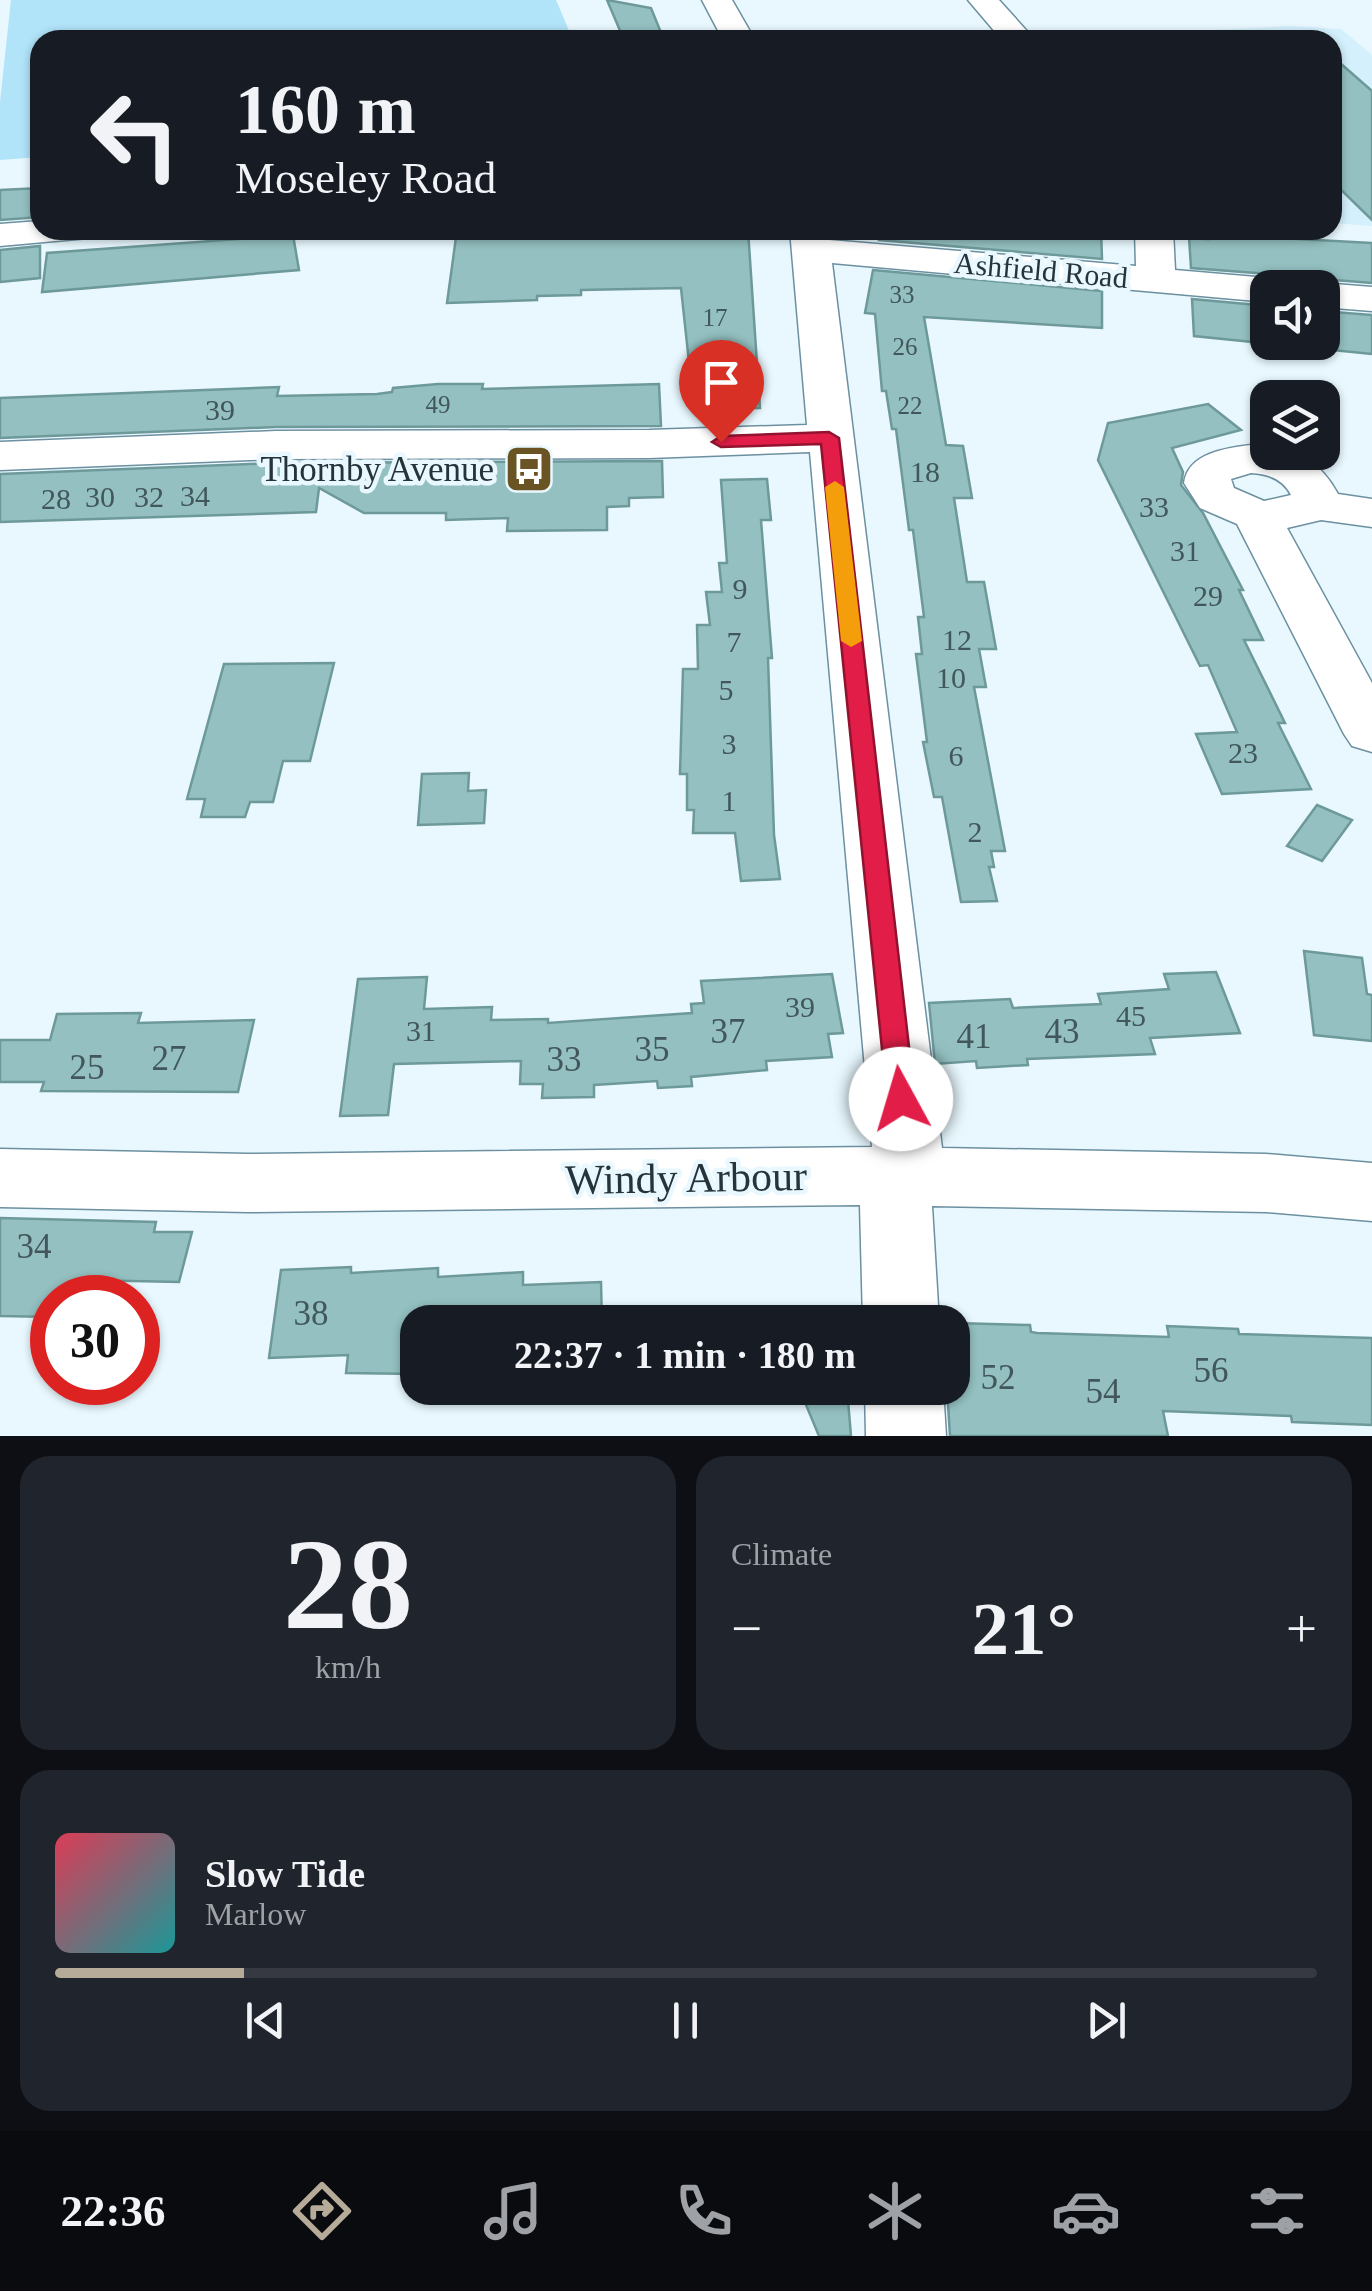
<!DOCTYPE html>
<html lang="en">
<head>
<meta charset="utf-8">
<style>
	body { margin:0; font-family:Georgia,serif; background:#20242c; color:#f1f3f6; height:100vh; display:flex; flex-direction:column; font-size:38px; white-space:nowrap }
	* { box-sizing:border-box; margin:0 }
	p { font-size:32px; color:#9ea1a6 }
	.icon { flex:none; width:55px; height:55px; fill:none; stroke:currentColor; stroke-width:2; stroke-linecap:round; stroke-linejoin:round }
	.map { position:relative; height:1436px; overflow:hidden }
	.drawer { display:flex; flex-direction:column; gap:20px; padding:20px; background:#0d0f14; flex:1 }
	.drawer>* { flex:none }
	.hud { position:absolute; left:30px; top:30px; width:1312px; height:210px; border-radius:30px; box-shadow:0 2px 8px #0004; background:#171b24; color:#f1f3f6; overflow:hidden }
	.fabs { position:absolute; left:1250px; top:270px; display:grid; gap:20px }
	.fabs a { display:grid; place-items:center; width:90px; height:90px; border-radius:20px; background:#171b24; box-shadow:0 2px 8px #0004; font-size:50px }
	.speed { position:absolute; left:30px; top:1275px; display:flex; gap:20px; font-size:50px; font-weight:700; text-align:center }
	.speed>* { display:grid; place-content:center; width:130px; height:130px; border-radius:50%; background:#171b24; box-shadow:0 2px 8px #0004; line-height:1 }
	.speed .limit { border:15px solid #d22; background:#fff; color:#111 }
	.pin { position:absolute; display:grid; place-items:center; width:85px; height:85px; color:#fff; margin:-102px -42px; border-radius:50% 50% 50% 0; rotate:-45deg; box-shadow:0 0 10px #0007 }
	.pin .icon { rotate:45deg }
	.me { position:absolute; width:110px; margin:-55px; rotate:354deg; stroke-linejoin:round; filter:drop-shadow(0 0 8px #0008) }
	.turn { display:flex; align-items:center; gap:35px; height:210px; padding:0 40px; font-size:45px }
	.turn .icon { width:130px; height:130px; stroke-width:2.5 }
	.turn b { display:block; font-size:70px; line-height:85px }
	.big { font-size:75px; font-weight:800; line-height:1.1 }
	.drawer .widget { flex:1; display:flex; flex-direction:column; justify-content:center; gap:15px; min-width:0; padding:0 35px; border-radius:30px; background:#20242c }
	.drawer .dial { align-items:center; gap:0 }
	.dial b { font-size:130px; line-height:1 }
	.song { display:flex; align-items:center; gap:30px }
	.cover { width:120px; height:120px; border-radius:15px; background:linear-gradient(135deg,hsl(350 70% 55%),hsl(180 70% 35%)) }
	.played { height:10px; border-radius:5px; background:linear-gradient(90deg,#b5ab98 15%,#363941 15%) }
	.keys { display:flex; justify-content:space-around; direction:ltr }
	.heat { display:flex; justify-content:space-between; align-items:center; font-size:55px; direction:ltr }
	.drawer .tiles { flex:1; display:grid; gap:20px; grid-template-columns:1fr 1fr }
	.widget:last-child { grid-column:span 2 }
	.trip { position:absolute; left:400px; top:1305px; width:570px; height:100px; border-radius:30px; background:#171b24; box-shadow:0 2px 8px #0004; font-weight:800; line-height:100px; text-align:center }
	.tabs { display:flex; height:160px; justify-content:space-around; align-items:center; background:#090b0e; color:#9ea1a6 }
	.tabs .icon { width:70px; height:70px }
	.tabs .on { color:#b5ab98 }
	.tabs b { font-size:45px; color:#f1f3f6 }
	.map>svg:first-child { display:block }
	.built { fill:#d4f0fd }
	.green { fill:#b1e3f9 }
	.building { fill:#94c0c1; stroke:#6e999a; stroke-width:2.5 }
	.lines { fill:none; stroke-linecap:round; stroke-linejoin:round }
	.minor-casing { stroke:#6c90a0; stroke-width:3 }
	.minor { fill:#fff; fill-rule:evenodd }
	.route { fill:#e11d48; stroke:#92132f; stroke-width:2.5 }
	.slow { fill:#f59e0b }
	.labels { text-anchor:middle; dominant-baseline:central; stroke-width:9; stroke-linejoin:round; paint-order:stroke }
	.far-number-label { font-size:25px; fill:#41575c }
	.far-street-label { font-size:30px; fill:#25343b; stroke:#e8f8fe }
	.number-label { font-size:30px; fill:#41575c }
	.poi-label { font-size:35px; fill:#25343b; stroke:#e8f8fe; text-anchor:end }
	.near-number-label { font-size:35px; fill:#41575c }
	.near-street-label { font-size:42px; fill:#25343b; stroke:#e8f8fe }
</style>
</head>
<body>
<div class="map">
<svg width="1372" height="1436" viewBox="0 0 1372 1436">
	<rect width="100%" height="100%" fill="#e8f8fe"/>
	<!-- built -->
	<polygon class="built" points="1289,26 1341,29 1372,55 1372,226 1333,223 1332,40 1018,40"/>
	<!-- green -->
	<polygon class="green" points="11,0 556,0 573,40 40,40 40,157 0,160 0,102"/>
	<!-- building -->
	<g class="building">
		<polygon points="607,0 651,8 664,40 624,40"/>
		<polygon points="1332,56 1372,91 1372,220 1332,181"/>
		<polygon points="40,188 40,217 0,220 0,190"/>
		<polygon points="457,230 748,230 760,408 694,409 681,288 581,290 581,295 537,296 537,300 447,303"/>
		<polygon points="881,230 1101,230 1102,259 879,240"/>
		<polygon points="1208,234 1372,243 1372,283 1322,279 1304,288 1289,288 1283,278 1269,274 1191,268 1189,237 1208,239"/>
		<polygon points="293,235 299,270 42,292 47,253"/>
		<polygon points="40,246 40,278 0,282 0,250"/>
		<polygon points="873,270 1102,291 1102,328 924,317 946,445 963,446 972,498 954,498 967,582 984,582 996,649 979,649 986,687 974,687 1005,851 991,851 994,867 989,867 997,901 961,902 942,797 934,797 923,742 927,742 916,654 922,654 918,617 924,617 913,530 909,530 896,429 892,429 886,391 882,391 875,314 865,313"/>
		<polygon points="1192,299 1268,306 1268,342 1322,342 1322,311 1372,315 1372,354 1194,336"/>
		<polygon points="438,384 483,384 482,389 659,384 661,426 276,427 0,438 0,398 279,387 277,396 377,394 392,392 393,388"/>
		<polygon points="1208,404 1241,430 1172,448 1183,472 1181,485 1203,513 1243,590 1239,590 1263,640 1244,640 1285,723 1278,723 1311,789 1222,794 1196,734 1237,732 1208,665 1200,666 1098,460 1108,423"/>
		<polygon points="662,461 663,497 629,498 629,506 607,507 607,530 507,531 508,518 446,520 446,513 364,513 319,488 316,512 0,522 0,474 276,463"/>
		<polygon points="767,479 771,520 761,520 772,658 768,658 774,835 780,879 741,881 735,833 693,833 694,810 687,810 687,774 680,774 683,669 698,669 697,625 710,625 706,592 722,592 719,563 727,563 721,480"/>
		<polygon points="334,663 310,761 283,761 273,802 250,802 245,817 201,817 205,799 187,799 224,664"/>
		<polygon points="469,773 468,791 486,790 484,823 418,825 422,774"/>
		<polygon points="1317,805 1352,820 1322,861 1287,846"/>
		<polygon points="1304,951 1362,958 1367,994 1372,995 1372,1041 1314,1035"/>
		<polygon points="1216,972 1240,1033 1150,1038 1155,1054 1027,1059 1028,1065 977,1068 976,1061 935,1064 929,1003 1010,999 1013,1008 1101,1004 1098,994 1169,989 1164,974"/>
		<polygon points="832,974 843,1033 828,1034 832,1057 766,1061 767,1070 691,1077 692,1086 658,1088 657,1081 594,1085 594,1097 542,1098 543,1084 520,1084 521,1061 394,1064 388,1115 340,1116 358,979 427,977 424,1009 492,1007 491,1020 548,1019 548,1023 692,1013 691,1004 704,1003 701,981"/>
		<polygon points="141,1013 138,1023 254,1020 238,1092 41,1091 44,1082 0,1082 0,1040 50,1040 57,1014"/>
		<polygon points="0,1218 156,1222 154,1232 192,1232 179,1282 83,1280 78,1298 52,1298 52,1317 0,1316"/>
		<polygon points="351,1267 351,1273 438,1268 438,1277 523,1272 523,1285 601,1282 602,1322 418,1322 418,1374 346,1373 348,1355 269,1358 281,1270"/>
		<polygon points="955,1323 1030,1325 1031,1332 1037,1333 1169,1337 1167,1326 1238,1329 1239,1334 1372,1338 1372,1425 1292,1422 1291,1416 1163,1411 1168,1436 950,1436 947,1388 952,1388 952,1367 958,1367"/>
		<polygon points="799,1388 847,1388 851,1436 819,1436"/>
	</g>
	<g class="lines">
		<!-- minor casing -->
		<g class="minor-casing">
			<g id="minor">
				<polygon points="702,0 732,0 755,40 723,40"/>
				<polygon points="968,0 999,0 1035,40 1002,40"/>
				<polygon points="40,221 40,230 94,230 88,238 0,246 0,224"/>
				<polygon points="790,230 828,230 829,240 1136,266 1135,230 1173,230 1175,270 1268,278 1282,282 1286,288 1268,288 1268,302 832,263 942,1148 1266,1154 1372,1163 1372,1221 1266,1212 932,1206 939,1322 863,1322 860,1205 248,1212 0,1207 0,1149 248,1154 872,1147 810,452 649,458 276,459 0,470 0,442 276,431 649,430 807,425"/>
				<polygon points="1322,283 1372,287 1372,311 1322,307 1322,288 1307,288"/>
				<path d="M1251,445l17,1v6c34,0 53,11 70,42l34,5v28l-51,-7 -34,8 85,155v69l-20,-6 -8,-12 -107,-210 -37,-16 -16,-25c4,-30 42,-35 67,-38zM1251,473c17,1 32,6 40,22l-27,6 -30,-13 -3,-9z"/>
				<polygon points="865,1388 943,1388 946,1436 866,1436"/>
			</g>
		</g>
		<!-- minor -->
		<use href="#minor" class="minor"/>
	</g>
	<!-- route -->
	<polygon class="route" points="829,432 839,438 915,1099 911,1107 901,1110 891,1107 887,1099 821,444 721,447 712,442 721,436"/>
	<!-- slow -->
	<polygon class="slow" points="835,481 844,487 862,641 851,647 841,641 825,487"/>
	<!-- icons -->
	<defs>
		<g id="bus-square" transform="scale(2.5)"><rect x="-9" y="-9" width="18" height="18" rx="4" fill="#6b5424" stroke="#e8f8fe"/><path d="M-5-6H5V4H4V6H2V4H-2V6H-4V4H-5ZM-3.5-4V0h7V-4ZM-3.5 1.2v1.5H-2V1.2ZM2 1.2v1.5H3.5V1.2Z" fill="#fff"/></g>
	</defs>
	<g fill-rule="evenodd">
		<use href="#bus-square" x="529" y="469"/>
	</g>
	<g class="labels">
		<!-- far-number labels -->
		<g class="far-number-label">
			<text x="902" y="294">33</text>
			<text x="715" y="317">17</text>
			<text x="905" y="346">26</text>
			<text x="438" y="404">49</text>
			<text x="910" y="405">22</text>
		</g>
		<!-- far-street labels -->
		<g class="far-street-label">
			<text transform="translate(1041 270) rotate(5)">Ashfield Road</text>
		</g>
		<!-- number labels -->
		<g class="number-label">
			<text x="220" y="409">39</text>
			<text x="925" y="471">18</text>
			<text x="195" y="495">34</text>
			<text x="100" y="496">30</text>
			<text x="149" y="496">32</text>
			<text x="56" y="498">28</text>
			<text x="1154" y="506">33</text>
			<text x="1185" y="550">31</text>
			<text x="740" y="588">9</text>
			<text x="1208" y="595">29</text>
			<text x="957" y="639">12</text>
			<text x="734" y="641">7</text>
			<text x="951" y="677">10</text>
			<text x="726" y="689">5</text>
			<text x="729" y="743">3</text>
			<text x="1243" y="752">23</text>
			<text x="956" y="755">6</text>
			<text x="729" y="800">1</text>
			<text x="975" y="831">2</text>
			<text x="800" y="1006">39</text>
			<text x="1131" y="1015">45</text>
			<text x="421" y="1030">31</text>
		</g>
		<!-- poi labels -->
		<g class="poi-label">
			<text x="494" y="469">Thornby Avenue</text>
		</g>
		<!-- near-number labels -->
		<g class="near-number-label">
			<text x="728" y="1031">37</text>
			<text x="1062" y="1031">43</text>
			<text x="974" y="1036">41</text>
			<text x="652" y="1049">35</text>
			<text x="169" y="1058">27</text>
			<text x="564" y="1059">33</text>
			<text x="87" y="1067">25</text>
			<text x="34" y="1246">34</text>
			<text x="311" y="1313">38</text>
			<text x="1211" y="1370">56</text>
			<text x="998" y="1377">52</text>
			<text x="1103" y="1391">54</text>
		</g>
		<!-- near-street labels -->
		<g class="near-street-label">
			<text transform="translate(686 1178) rotate(-1)">Windy Arbour</text>
		</g>
	</g>
</svg>
<div class="fabs">
<a><svg class="icon" aria-label="sound" viewBox="0 0 24 24"><path d="M4 9h4l5-4v14l-5-4H4zM17 9q2 3 0 6"/></svg></a>
<a><svg class="icon" aria-label="layers" viewBox="0 0 24 24"><path d="M12 4l9 5-9 5-9-5zM3 14l9 5 9-5"/></svg></a>
</div>
<div class="speed"><div class="limit">30</div></div>
<div class="pin" style="left:721px;top:442px;background:#d93025"><svg class="icon" aria-label="arrive" viewBox="0 0 24 24"><path d="M6 21V4h12l-3 4 3 4H6"/></svg></div>
<svg class="me" style="left:901px;top:1099px" viewBox="-20 -20 40 40"><circle r="19" fill="#fff"/><path d="M0-13L10 11 0 6-10 11z" fill="#e11d48"/></svg>
<div class="trip">22:37 · 1 min · 180 m</div>
<div class="hud">
<div class="turn"><svg class="icon" aria-label="left" viewBox="0 0 24 24"><path d="M17 20v-9H6M10 6l-5 5 5 5"/></svg><div><b>160 m</b>Moseley Road</div></div>
</div>
</div>
<section class="drawer">
<div class="tiles">
<div class="widget dial"><b>28</b><p>km/h</p></div>
<div class="widget"><p>Climate</p>
<div class="heat"><a>−</a><b class="big">21°</b><a>+</a></div>
</div>
<div class="widget">
<div class="song"><i class="cover"></i><div><b>Slow Tide</b><p>Marlow</p></div></div>
<div class="played"></div>
<div class="keys"><svg class="icon" aria-label="previous" viewBox="0 0 24 24"><path d="M18 5L8 12l10 7zM5 5v14"/></svg><svg class="icon" aria-label="pause" viewBox="0 0 24 24"><path d="M8 5v14M16 5v14"/></svg><svg class="icon" aria-label="next" viewBox="0 0 24 24"><path d="M6 5l10 7-10 7zM19 5v14"/></svg></div>
</div>
</div>
</section>
<nav class="tabs">
<b>22:36</b>
<svg class="icon on" aria-label="directions" viewBox="0 0 24 24"><path d="M12 3l9 9-9 9-9-9zM9 14v-3h6M13 9l2 2-2 2"/></svg>
<svg class="icon" aria-label="music" viewBox="0 0 24 24"><path d="M9 18V5l10-2v13"/><circle cx="6" cy="18" r="3"/><circle cx="16" cy="16" r="3"/></svg>
<svg class="icon" aria-label="phone" viewBox="0 0 24 24"><path d="M5 4h4l2 5-3 2q2 4 5 5l2-3 5 2v4C11 20 4 13 5 4z"/></svg>
<svg class="icon" aria-label="climate" viewBox="0 0 24 24"><path d="M12 3v18M4 7l16 10M4 17L20 7"/></svg>
<svg class="icon" aria-label="car" viewBox="0 0 24 24"><path d="M5 17H2v-5l4-1 3-4h7l3 4 3 1v5h-3M9 17h6M6 11h13"/><circle cx="7" cy="17" r="2"/><circle cx="17" cy="17" r="2"/></svg>
<svg class="icon" aria-label="filters" viewBox="0 0 24 24"><path d="M4 7h16M4 17h16"/><circle cx="9" cy="7" r="2"/><circle cx="15" cy="17" r="2"/></svg>
</nav>
</body>
</html>
